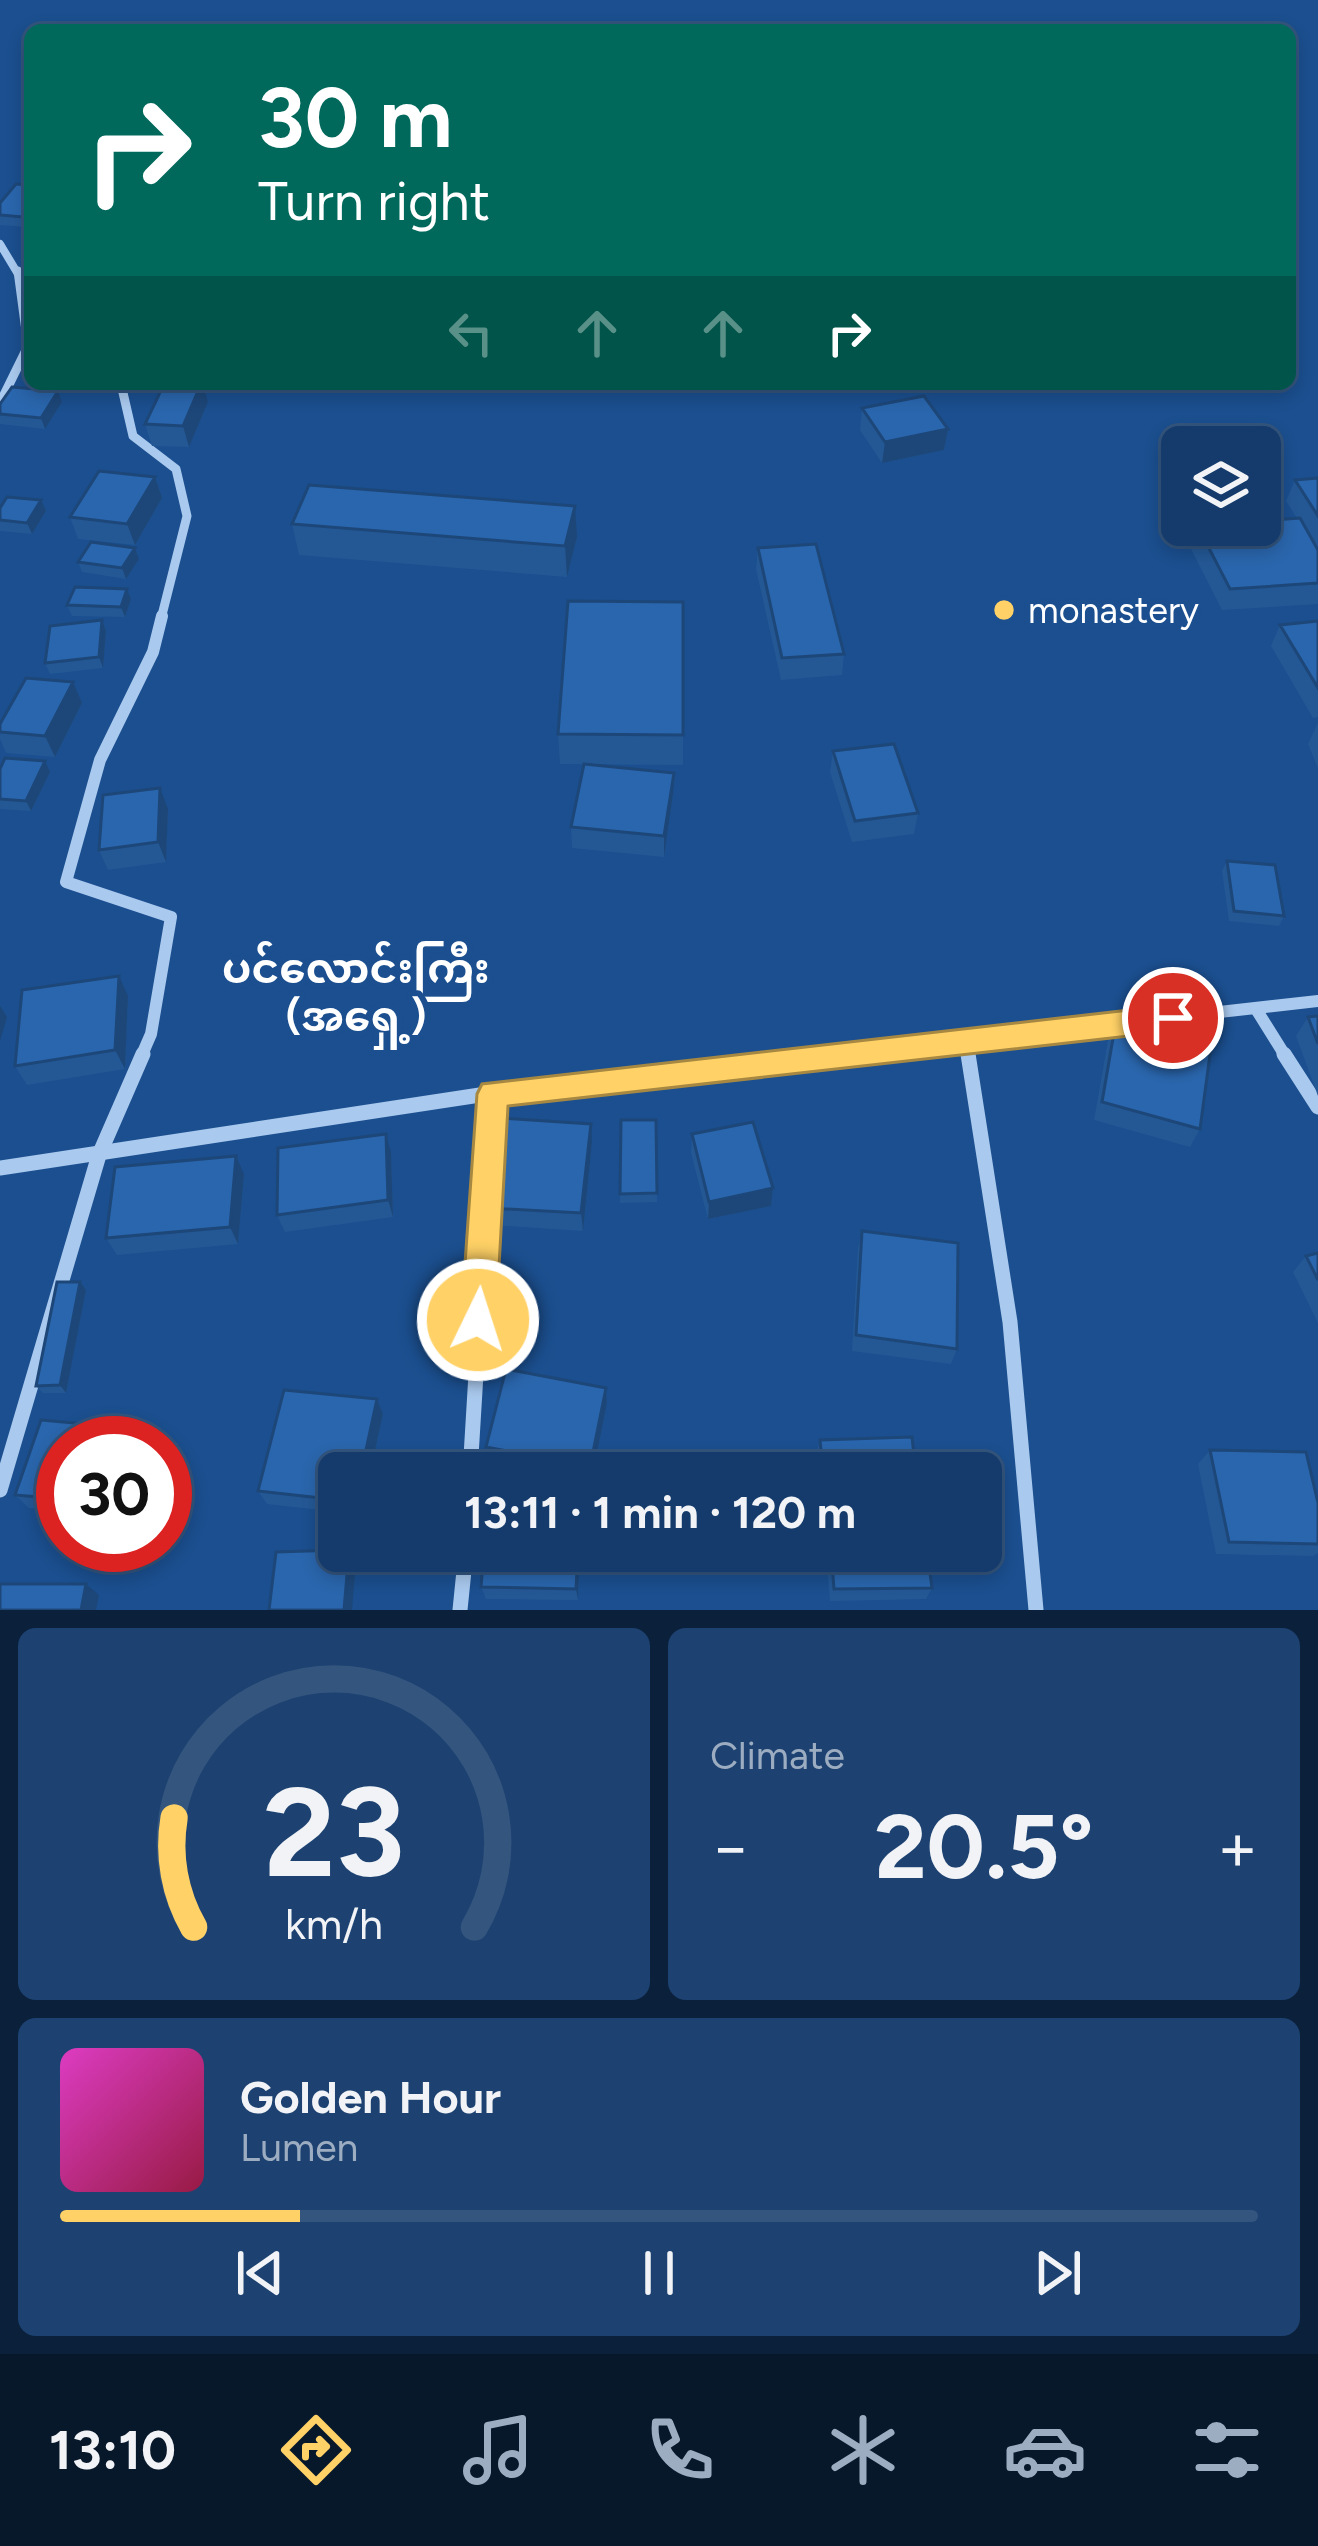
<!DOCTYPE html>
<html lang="en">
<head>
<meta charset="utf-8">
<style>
	body { margin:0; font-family:Figtree,"Noto Sans Myanmar",sans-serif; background:#1d4271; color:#f1f3f6; height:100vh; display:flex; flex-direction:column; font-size:45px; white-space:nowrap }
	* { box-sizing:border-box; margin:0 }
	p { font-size:39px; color:#9dadc1 }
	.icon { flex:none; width:66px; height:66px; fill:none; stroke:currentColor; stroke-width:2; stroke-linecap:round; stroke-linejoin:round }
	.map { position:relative; height:1610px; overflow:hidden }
	.sheet { display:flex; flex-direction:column; gap:18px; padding:18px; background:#0b203b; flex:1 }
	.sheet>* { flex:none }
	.hud { position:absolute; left:24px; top:24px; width:1272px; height:366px; border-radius:18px; box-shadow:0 6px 18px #0003,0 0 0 3px #33557e; background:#00695c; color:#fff; overflow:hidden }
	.tools { position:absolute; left:1161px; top:426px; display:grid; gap:24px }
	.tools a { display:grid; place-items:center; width:120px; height:120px; border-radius:18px; background:#143b6b; box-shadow:0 6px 18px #0003,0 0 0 3px #33557e; font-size:60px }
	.speed { position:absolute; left:36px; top:1416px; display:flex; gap:24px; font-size:60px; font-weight:700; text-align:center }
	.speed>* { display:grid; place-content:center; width:156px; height:156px; border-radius:50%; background:#143b6b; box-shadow:0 6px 18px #0003,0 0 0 3px #33557e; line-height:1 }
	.speed .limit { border:18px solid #d22; background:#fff; color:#111 }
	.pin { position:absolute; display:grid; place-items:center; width:102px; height:102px; color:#fff; margin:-51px; border:6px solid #fff; border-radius:50%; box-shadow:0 3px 12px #0007 }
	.me { position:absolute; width:132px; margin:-66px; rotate:4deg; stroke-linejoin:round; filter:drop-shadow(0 0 9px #0008) }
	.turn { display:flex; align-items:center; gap:42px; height:252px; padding:0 36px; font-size:54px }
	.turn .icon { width:156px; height:156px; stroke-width:2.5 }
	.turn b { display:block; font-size:84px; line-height:102px }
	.lanes { display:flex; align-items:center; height:114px; padding:0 36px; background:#0003; justify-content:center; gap:60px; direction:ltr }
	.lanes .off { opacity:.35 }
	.big { font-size:90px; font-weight:700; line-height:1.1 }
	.sheet .card { flex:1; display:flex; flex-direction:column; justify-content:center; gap:18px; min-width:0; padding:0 42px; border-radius:18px; background:#1d4271 }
	.sheet .dial { align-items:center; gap:0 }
	.dial svg { height:312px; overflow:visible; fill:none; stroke:#33557e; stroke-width:7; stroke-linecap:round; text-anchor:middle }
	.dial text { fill:#f1f3f6; stroke:none }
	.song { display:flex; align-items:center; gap:36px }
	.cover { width:144px; height:144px; border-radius:18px; background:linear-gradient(135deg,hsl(310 70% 55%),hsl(340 70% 35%)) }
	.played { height:12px; border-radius:6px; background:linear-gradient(90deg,#ffd166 20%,#33557e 20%) }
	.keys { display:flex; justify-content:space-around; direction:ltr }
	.heat { display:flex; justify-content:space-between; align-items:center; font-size:66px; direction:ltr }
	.sheet .tiles { flex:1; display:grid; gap:18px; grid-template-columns:1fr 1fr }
	.card:last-child { grid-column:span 2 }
	.trip { position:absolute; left:318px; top:1452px; width:684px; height:120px; border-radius:18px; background:#143b6b; box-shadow:0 6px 18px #0003,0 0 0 3px #33557e; font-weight:700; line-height:120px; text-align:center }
	.dock { display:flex; height:192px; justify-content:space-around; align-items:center; background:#08182b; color:#9dadc1 }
	.dock .icon { width:84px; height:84px }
	.dock .on { color:#ffd166 }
	.dock b { font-size:54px; color:#f1f3f6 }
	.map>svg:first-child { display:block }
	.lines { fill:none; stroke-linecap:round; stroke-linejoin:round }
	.minor-far3 { stroke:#a9c9ee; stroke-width:8 }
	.minor-far2 { stroke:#a9c9ee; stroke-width:9 }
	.minor-far1 { stroke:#a9c9ee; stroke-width:12 }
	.minor { stroke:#a9c9ee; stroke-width:15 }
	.wall { fill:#245895 }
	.shaded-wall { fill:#1d4779 }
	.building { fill:#2a66ad; stroke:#1d4779; stroke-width:3 }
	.route { fill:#ffd166; stroke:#a68842; stroke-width:3 }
	.poi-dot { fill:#ffd166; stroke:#1b4f8f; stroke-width:4.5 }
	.labels { text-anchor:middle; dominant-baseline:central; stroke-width:12; stroke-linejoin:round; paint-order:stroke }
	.poi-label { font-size:36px; fill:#fff; stroke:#1b4f8f; text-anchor:start }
	.quarter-label { font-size:42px; font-weight:bold; fill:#fff; stroke:#1b4f8f }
</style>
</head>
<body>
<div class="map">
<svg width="1318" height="1610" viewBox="0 0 1318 1610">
	<rect width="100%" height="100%" fill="#1b4f8f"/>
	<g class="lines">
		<!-- minor-far3 -->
		<polyline class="minor-far3" points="0,244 18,274"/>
		<!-- minor-far2 -->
		<g class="minor-far2">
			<polyline points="121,384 133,436 176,469 187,516 161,619"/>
			<polyline points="0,403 28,346 18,271"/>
		</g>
		<!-- minor-far1 -->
		<g class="minor-far1">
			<polyline points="1256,1009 1286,1057"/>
			<polyline points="966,1041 968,1057"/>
			<polyline points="141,1057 151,1034 171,917 66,882 100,760 153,652 162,616"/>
			<polyline points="818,1057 1318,1001"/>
		</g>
		<!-- minor -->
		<g class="minor">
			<polyline points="968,1054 1010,1322 1036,1610"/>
			<polyline points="1284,1054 1318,1107"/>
			<polyline points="0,1168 493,1093 845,1054"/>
			<polyline points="470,1473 493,1093"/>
			<polyline points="0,1490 99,1155 143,1054"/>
			<polyline points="460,1610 466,1551"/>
		</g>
	</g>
	<!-- wall -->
	<g class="wall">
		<polygon points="30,160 30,223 27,227 0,225 0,203 30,185 24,167"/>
		<polygon points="135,384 203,384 208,402 189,447 152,446 145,424 162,387"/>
		<polygon points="62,402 45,429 0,424 0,404"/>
		<polygon points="862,408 948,429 944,450 882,463 860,430"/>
		<polygon points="155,477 162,498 135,545 78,539 70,517"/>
		<polygon points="1318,478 1318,604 1222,610 1190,547 1197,525 1297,518 1286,501 1295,480"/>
		<polygon points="0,508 46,511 32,534 0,531"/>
		<polygon points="292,524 577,537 567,577 299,555"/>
		<polygon points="135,548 139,559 126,579 82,572 78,562"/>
		<polygon points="758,548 844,654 842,675 781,680 756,569"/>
		<polygon points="127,589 131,599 125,617 72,616 67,605"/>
		<polygon points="683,602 683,765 560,764 558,734"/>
		<polygon points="102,620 106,631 103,668 50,674 45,663"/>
		<polygon points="1318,621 1318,717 1313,718 1271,646 1280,625"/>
		<polygon points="82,703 55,757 6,753 0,739 0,724"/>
		<polygon points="1318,723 1318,768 1308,744"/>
		<polygon points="833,751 918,813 914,834 852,842 830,772"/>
		<polygon points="0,769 50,772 31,811 0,809"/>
		<polygon points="673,794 664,857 572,848 571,827"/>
		<polygon points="168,809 166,862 108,870 99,850"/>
		<polygon points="1227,861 1284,916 1279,926 1229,921 1222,871"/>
		<polygon points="128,996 125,1069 27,1085 15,1066"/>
		<polygon points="1318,1016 1318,1096 1296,1036 1308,1017"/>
		<polygon points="1116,1021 1200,1129 1190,1147 1094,1120 1108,1041"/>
		<polygon points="621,1120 656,1120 657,1202 620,1203"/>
		<polygon points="692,1134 773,1188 771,1206 708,1219 691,1153"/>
		<polygon points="592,1142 583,1231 491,1225 488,1208"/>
		<polygon points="391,1152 393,1217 285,1232 277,1215"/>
		<polygon points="244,1174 238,1244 117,1255 106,1238"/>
		<polygon points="862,1231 957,1349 951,1364 852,1351 858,1248"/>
		<polygon points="1318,1253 1318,1323 1293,1272 1306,1256"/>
		<polygon points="86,1290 66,1393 43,1393 36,1386"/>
		<polygon points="606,1388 607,1403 593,1473 553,1473 490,1461 486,1447"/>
		<polygon points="377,1399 383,1414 370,1473 339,1473 339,1512 267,1504 258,1491"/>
		<polygon points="41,1420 129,1428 140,1442 63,1443 63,1511 29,1508 15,1495"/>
		<polygon points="820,1440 916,1473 818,1473 816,1454"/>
		<polygon points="1210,1450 1318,1503 1318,1553 1313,1556 1216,1554 1198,1464"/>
		<polygon points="580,1551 578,1600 486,1599 481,1587"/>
		<polygon points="826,1551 927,1551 932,1588 926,1599 830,1601"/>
	</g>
	<!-- shaded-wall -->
	<g class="shaded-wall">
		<polygon points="30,208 30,223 27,227 23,217"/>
		<polygon points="201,384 203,384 208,402 189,447 183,426"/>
		<polygon points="58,391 62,402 45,429 41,418"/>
		<polygon points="948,429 944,450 882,463 885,442"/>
		<polygon points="155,477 162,498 135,545 127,524"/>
		<polygon points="41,500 46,511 32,534 27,523"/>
		<polygon points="575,506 577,537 567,577 565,546"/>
		<polygon points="135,548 139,559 126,579 122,568"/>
		<polygon points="127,589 131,599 125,617 121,607"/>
		<polygon points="102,620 106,631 103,668 99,657"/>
		<polygon points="73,682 82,703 55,757 45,736"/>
		<polygon points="45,761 50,772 31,811 26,801"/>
		<polygon points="674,773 673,794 664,857 664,836"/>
		<polygon points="160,788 168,809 166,862 158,842"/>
		<polygon points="119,976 128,996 125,1069 115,1050"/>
		<polygon points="0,1006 7,1017 0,1041"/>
		<polygon points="591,1124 592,1142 583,1231 581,1213"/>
		<polygon points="386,1134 391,1152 393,1217 388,1200"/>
		<polygon points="236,1156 244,1174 238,1244 230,1227"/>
		<polygon points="773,1188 771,1206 708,1219 709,1202"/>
		<polygon points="80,1282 86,1290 66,1393 60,1385"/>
		<polygon points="606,1388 607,1403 593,1473 590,1473 590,1467"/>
		<polygon points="377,1399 383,1414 370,1473 361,1473"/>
		<polygon points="129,1428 140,1442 140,1443 124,1443"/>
		<polygon points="349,1551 356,1561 352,1610 344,1610"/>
		<polygon points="578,1551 580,1551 578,1600 576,1589"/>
		<polygon points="86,1584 99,1595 96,1610 81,1610"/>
	</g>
	<!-- building -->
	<g class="building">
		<polygon points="16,184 30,185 30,208 23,217 0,215 0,203"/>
		<polygon points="164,384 201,384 183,426 145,424"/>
		<polygon points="12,387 58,391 41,418 0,414 0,404"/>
		<polygon points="924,396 948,429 885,442 862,408"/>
		<polygon points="99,471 155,477 127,524 70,517"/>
		<polygon points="1318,478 1318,516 1295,480"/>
		<polygon points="309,485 575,506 565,546 292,524"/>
		<polygon points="7,497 41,500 27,523 0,520 0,508"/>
		<polygon points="1300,518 1318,550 1318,583 1230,589 1197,525 1260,525 1260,521"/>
		<polygon points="91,542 135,548 122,568 78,562"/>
		<polygon points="816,544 844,654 782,658 758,548"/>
		<polygon points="75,587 127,589 121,607 67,605"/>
		<polygon points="568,601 683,602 683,735 558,734"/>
		<polygon points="102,620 99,657 45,663 50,626"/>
		<polygon points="1318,621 1318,688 1280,625"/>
		<polygon points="26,678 73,682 45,736 0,732 0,724"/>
		<polygon points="894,744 918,813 855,821 833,751"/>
		<polygon points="5,758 45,761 26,801 0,799 0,769"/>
		<polygon points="584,764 674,773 664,836 571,827"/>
		<polygon points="160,788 158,842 99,850 103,795"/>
		<polygon points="1227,861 1275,865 1284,916 1234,911"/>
		<polygon points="119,976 115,1050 15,1066 22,990"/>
		<polygon points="1318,1016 1318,1044 1308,1017"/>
		<polygon points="1116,1021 1211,1047 1200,1129 1102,1102"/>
		<polygon points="500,1118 591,1124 581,1213 488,1208"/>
		<polygon points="621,1120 656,1120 657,1193 620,1194"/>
		<polygon points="753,1122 773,1188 709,1202 692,1134"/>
		<polygon points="386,1134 388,1200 277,1215 278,1148"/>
		<polygon points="236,1156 230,1227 106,1238 115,1167"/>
		<polygon points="862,1231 958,1243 957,1349 856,1335"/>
		<polygon points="1318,1253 1318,1280 1306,1256"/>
		<polygon points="57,1282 80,1282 60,1385 36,1386"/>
		<polygon points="506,1369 606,1388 590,1467 486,1447"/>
		<polygon points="284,1390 377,1399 361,1473 339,1473 339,1500 258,1491"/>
		<polygon points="41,1420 129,1428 124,1443 63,1443 63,1499 15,1495"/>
		<polygon points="912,1437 916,1473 823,1473 820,1440"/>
		<polygon points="1210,1450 1306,1452 1318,1503 1318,1544 1229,1542"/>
		<polygon points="339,1550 349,1551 344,1610 269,1610 276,1552"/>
		<polygon points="484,1551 578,1551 576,1589 481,1587"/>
		<polygon points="831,1551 927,1551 932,1588 834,1589"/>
		<polygon points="0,1584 86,1584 81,1610 0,1610"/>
	</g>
	<!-- route -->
	<polygon class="route" points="1173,1005 1184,1008 1188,1018 1184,1027 1173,1031 508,1106 496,1320 491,1332 478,1337 466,1332 461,1320 477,1094 482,1084"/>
	<!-- markers -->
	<circle class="poi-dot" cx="1004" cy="610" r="12"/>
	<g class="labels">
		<!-- poi labels -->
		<g class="poi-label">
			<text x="1028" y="610">monastery</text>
		</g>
		<!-- quarter labels -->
		<g class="quarter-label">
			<text x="356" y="968">ပင်လောင်းကြီး<tspan x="356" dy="48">(အရှေ့)</tspan></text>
		</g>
	</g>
</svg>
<div class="tools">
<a><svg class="icon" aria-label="layers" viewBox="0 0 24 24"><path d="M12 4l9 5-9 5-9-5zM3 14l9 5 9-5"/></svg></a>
</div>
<div class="speed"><div class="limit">30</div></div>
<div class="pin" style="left:1173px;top:1018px;background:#d93025"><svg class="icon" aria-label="arrive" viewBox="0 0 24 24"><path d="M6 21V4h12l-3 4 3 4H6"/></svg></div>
<svg class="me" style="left:478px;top:1320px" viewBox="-20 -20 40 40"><circle r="17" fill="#ffd166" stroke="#fff" stroke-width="3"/><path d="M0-11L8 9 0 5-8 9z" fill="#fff"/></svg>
<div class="trip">13:11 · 1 min · 120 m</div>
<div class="hud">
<div class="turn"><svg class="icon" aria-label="right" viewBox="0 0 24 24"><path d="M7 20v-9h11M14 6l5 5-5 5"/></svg><div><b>30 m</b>Turn right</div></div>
<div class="lanes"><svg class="icon off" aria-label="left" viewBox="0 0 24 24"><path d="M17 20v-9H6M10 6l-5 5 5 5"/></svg><svg class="icon off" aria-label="ahead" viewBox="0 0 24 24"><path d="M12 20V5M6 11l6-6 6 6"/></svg><svg class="icon off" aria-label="ahead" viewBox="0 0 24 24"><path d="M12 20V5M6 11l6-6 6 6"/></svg><svg class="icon" aria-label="right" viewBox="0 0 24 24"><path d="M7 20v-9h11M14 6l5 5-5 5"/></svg></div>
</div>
</div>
<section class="sheet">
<div class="tiles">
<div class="card dial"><svg viewBox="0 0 100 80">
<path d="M14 69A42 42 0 1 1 86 69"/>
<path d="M14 69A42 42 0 0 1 9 41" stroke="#ffd166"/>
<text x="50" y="56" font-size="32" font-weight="700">23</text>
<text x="50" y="72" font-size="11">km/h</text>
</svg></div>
<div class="card"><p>Climate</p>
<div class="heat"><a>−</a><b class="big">20.5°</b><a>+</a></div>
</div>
<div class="card">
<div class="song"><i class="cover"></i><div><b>Golden Hour</b><p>Lumen</p></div></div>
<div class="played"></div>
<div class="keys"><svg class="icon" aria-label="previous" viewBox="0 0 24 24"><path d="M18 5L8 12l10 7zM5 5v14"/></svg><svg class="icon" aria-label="pause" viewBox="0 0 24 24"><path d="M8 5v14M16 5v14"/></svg><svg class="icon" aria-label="next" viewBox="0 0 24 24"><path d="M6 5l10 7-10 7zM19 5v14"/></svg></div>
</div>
</div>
</section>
<nav class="dock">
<b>13:10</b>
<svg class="icon on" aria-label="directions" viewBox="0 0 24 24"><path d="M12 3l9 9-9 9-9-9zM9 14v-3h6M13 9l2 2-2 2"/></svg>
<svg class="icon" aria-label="music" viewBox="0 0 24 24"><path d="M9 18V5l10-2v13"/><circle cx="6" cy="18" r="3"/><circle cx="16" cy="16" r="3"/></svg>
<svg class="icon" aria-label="phone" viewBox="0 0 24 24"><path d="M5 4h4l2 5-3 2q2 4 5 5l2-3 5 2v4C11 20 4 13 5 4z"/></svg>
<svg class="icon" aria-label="climate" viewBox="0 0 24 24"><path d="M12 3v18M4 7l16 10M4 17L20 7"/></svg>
<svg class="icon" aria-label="car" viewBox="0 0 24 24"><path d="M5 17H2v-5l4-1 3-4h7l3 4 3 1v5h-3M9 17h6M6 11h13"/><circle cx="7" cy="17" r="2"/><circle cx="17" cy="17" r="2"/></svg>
<svg class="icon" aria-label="filters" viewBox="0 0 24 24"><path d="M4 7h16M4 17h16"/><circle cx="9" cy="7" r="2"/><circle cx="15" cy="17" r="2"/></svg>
</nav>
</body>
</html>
